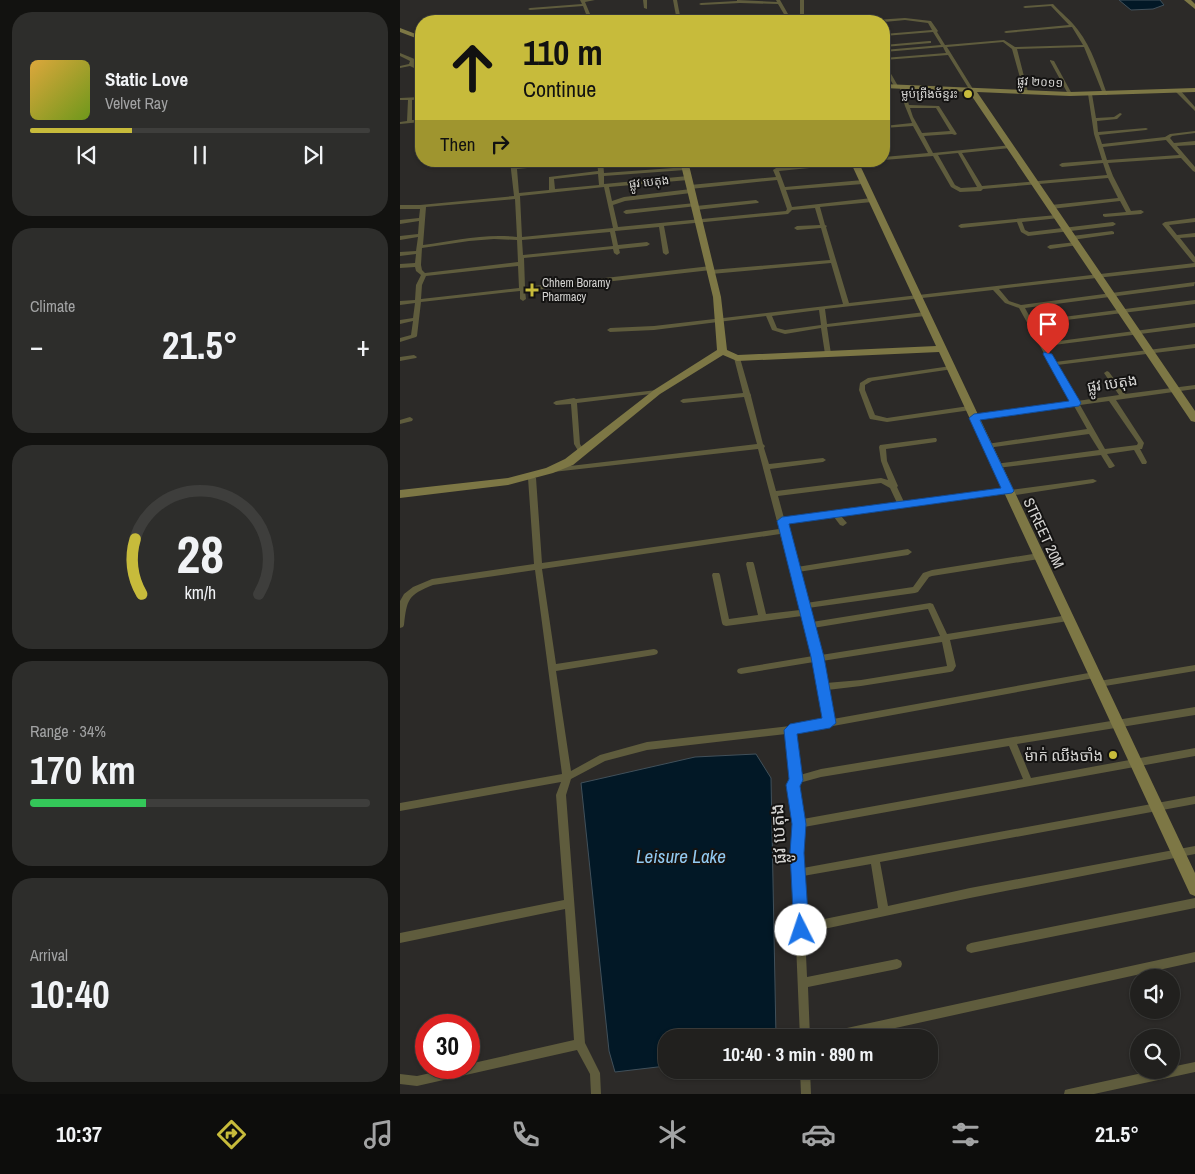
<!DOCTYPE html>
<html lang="en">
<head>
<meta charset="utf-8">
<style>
	body { margin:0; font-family:"Archivo Narrow","Noto Sans Khmer",sans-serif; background:#2d2d2b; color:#f1f3f6; height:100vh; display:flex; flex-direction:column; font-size:19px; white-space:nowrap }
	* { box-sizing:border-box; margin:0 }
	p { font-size:16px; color:#a2a3a4 }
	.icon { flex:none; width:28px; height:28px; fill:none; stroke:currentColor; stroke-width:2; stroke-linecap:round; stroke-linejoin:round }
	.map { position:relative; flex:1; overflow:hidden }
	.drawer { display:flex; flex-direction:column; gap:12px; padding:12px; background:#121210; width:400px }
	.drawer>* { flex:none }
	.hud { position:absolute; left:15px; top:15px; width:475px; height:152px; border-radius:20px; box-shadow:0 1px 4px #0004,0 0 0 1px #3e3e3c; background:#c7bb3b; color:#111; overflow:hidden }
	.fabs { position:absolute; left:730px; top:969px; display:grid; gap:10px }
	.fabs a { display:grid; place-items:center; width:50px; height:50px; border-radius:50%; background:#21201e; box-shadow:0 1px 4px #0004,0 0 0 1px #3e3e3c; font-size:25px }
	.speed { position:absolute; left:15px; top:1014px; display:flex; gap:10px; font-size:25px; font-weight:700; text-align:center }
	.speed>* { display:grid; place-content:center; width:65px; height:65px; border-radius:50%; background:#21201e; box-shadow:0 1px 4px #0004,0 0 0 1px #3e3e3c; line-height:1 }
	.speed .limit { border:8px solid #d22; background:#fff; color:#111 }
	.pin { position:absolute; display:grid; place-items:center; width:42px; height:42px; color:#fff; margin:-51px -21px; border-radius:50% 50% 50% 0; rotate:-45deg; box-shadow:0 0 5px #0007 }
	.pin .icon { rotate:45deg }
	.me { position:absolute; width:55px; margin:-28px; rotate:356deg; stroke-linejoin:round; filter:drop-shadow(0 0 4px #0008) }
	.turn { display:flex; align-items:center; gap:18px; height:105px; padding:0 25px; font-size:22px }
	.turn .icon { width:65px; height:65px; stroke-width:2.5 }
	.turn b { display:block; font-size:35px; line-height:42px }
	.then { display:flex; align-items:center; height:48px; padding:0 25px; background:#0003; gap:10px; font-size:19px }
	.big { font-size:38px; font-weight:700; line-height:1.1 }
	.drawer .tile { flex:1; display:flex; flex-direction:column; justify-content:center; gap:8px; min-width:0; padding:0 18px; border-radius:20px; background:#2d2d2b }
	.drawer .dial { align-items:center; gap:0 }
	.dial svg { height:130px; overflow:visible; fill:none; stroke:#3e3e3c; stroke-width:7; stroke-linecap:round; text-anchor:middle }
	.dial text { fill:#f1f3f6; stroke:none }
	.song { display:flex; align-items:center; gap:15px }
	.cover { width:60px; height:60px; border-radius:8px; background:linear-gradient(135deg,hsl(40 70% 55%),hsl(80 70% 35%)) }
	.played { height:5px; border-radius:2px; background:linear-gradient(90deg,#c7bb3b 30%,#3e3e3c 30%) }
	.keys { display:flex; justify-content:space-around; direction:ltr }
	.heat { display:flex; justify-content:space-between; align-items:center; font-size:28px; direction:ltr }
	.charge { height:8px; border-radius:4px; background:linear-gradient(90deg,#34c759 34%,#3e3e3c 0) }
	.trip { position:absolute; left:258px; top:1029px; width:280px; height:50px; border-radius:20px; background:#21201e; box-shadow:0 1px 4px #0004,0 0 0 1px #3e3e3c; font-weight:700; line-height:50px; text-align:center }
	.tab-bar { display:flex; height:80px; justify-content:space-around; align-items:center; background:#0d0d0c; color:#a2a3a4 }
	.tab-bar .icon { width:35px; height:35px }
	.tab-bar .selected { color:#c7bb3b }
	.tab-bar b { font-size:22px; color:#f1f3f6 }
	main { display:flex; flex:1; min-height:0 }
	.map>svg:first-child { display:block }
	.water { fill:#021826; stroke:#41505a }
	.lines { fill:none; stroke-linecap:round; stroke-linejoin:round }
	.street { fill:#5f5c3d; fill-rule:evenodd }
	.secondary { fill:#7d7745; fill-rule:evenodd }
	.route { fill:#1a73e8; stroke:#114b97 }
	.poi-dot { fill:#c7bb3b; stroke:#141312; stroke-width:2 }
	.labels { text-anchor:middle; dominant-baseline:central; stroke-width:4; stroke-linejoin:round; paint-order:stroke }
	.far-street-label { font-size:12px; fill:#d5d4d2; stroke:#141312 }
	.far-poi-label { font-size:12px; fill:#d5d4d2; stroke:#141312; text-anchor:end }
	.street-label { font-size:15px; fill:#d5d4d2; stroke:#141312 }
	.poi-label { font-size:15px; fill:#d5d4d2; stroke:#141312; text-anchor:end }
	.near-street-label { font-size:18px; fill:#d5d4d2; stroke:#141312 }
	.near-water-label { font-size:19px; font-style:italic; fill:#92caf2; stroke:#141312 }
</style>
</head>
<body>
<main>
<section class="drawer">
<div class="tile">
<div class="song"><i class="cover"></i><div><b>Static Love</b><p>Velvet Ray</p></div></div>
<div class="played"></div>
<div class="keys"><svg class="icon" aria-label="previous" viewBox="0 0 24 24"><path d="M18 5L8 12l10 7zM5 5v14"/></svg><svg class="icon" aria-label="pause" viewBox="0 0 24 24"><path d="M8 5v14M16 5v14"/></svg><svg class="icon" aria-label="next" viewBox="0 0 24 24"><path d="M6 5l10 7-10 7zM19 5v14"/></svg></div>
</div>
<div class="tile"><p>Climate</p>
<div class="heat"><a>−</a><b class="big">21.5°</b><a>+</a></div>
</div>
<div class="tile dial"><svg viewBox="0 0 100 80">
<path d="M14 69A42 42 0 1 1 86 69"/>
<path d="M14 69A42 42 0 0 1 10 35" stroke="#c7bb3b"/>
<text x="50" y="56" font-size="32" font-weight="700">28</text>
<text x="50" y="72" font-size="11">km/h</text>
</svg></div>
<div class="tile"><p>Range · 34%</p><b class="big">170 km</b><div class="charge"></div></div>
<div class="tile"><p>Arrival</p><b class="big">10:40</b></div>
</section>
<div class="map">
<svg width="795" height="1094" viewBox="0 0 795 1094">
	<rect width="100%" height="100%" fill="#2c2a28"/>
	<!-- water -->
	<g class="water">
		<polygon points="719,0 760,0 764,5 753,9 731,10"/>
		<polygon points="356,754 371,778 376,1037 266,1038 266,1066 215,1072 209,1051 181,783 295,757"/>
	</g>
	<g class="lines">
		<!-- street -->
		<g class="street">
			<polygon points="180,0 195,0 185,2 193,21 189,21 187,16 163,18 161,17 163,16 186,14 183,6 130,10 128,9 130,8 182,4"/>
			<polygon points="243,0 247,0 247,9 244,8"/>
			<polygon points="273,0 277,0 281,21 277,21"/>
			<polygon points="337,0 377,2 376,0 380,0 392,21 388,21 378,4 340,3 301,5 299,4 301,3 337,1"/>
			<rect x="400" y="0" width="4" height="21"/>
			<path d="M653,4c8,9 18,16 25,26 14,18 21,42 29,64v1l-4,-1 -19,-47 -67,2 11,43 -2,1 -2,-1 -12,-43 -9,-7 -56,5 26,42 -2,1 -2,-1 -21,-34 -64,5v-2l62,-5 -3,-6 -59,5v-2l57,-5 -8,-13 -49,4v-2l48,-4 -4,-7 -23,-3 -21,2 -11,-1 2,-1 30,-2 26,3 7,10 -1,1 8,13 59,-5 11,7 68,-2 -11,-18 -66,6 -2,-1 2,-1 63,-6 -18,-19 -26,2 -2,-1 2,-1z"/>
			<polygon points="529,41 531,41 531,43 484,47 484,45"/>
			<polygon points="0,53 17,60 19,64 18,67 14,68 10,66 0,68 0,66 9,64 10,61 0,56"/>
			<polygon points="650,60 654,61 672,94 672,95 668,94 650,61"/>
			<polygon points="484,64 486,65 498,86 498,87 494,86 484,69"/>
			<path d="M499,85l4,1 6,19 30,1 18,28 -2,1 -3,-1 -28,2 9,17 79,-8 1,1 -3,2 -48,5 20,33 125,-11 -4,-12 -41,4 -3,-2 3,-2 40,-3 -8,-26 -6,-40 2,-1 2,1 4,24 18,-1 6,-4 2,1 -5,5 -20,2 1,11 48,-4 2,1 -2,1 -47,5 3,9 63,-7 5,-3 25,-3v2l-23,3 -2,2 4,5 21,-2v4l-18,1 18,21v5l-2,-1 -12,-13 -73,5 5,13 18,35 10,-1 3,2 -3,2 -36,3 -2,-1v-2l23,-2 -6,-11 -69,8 -3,-2 3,-2 67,-7 -10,-20 -125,11 -2,2 -21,1 -9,-5 -18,-31 -49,4v-3l44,-4 -15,-27 -29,2v-2l28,-3 -7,-17zM510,108h26l14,23 -28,2 -9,-16zM766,140l13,15 -72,5 -4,-13zM558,153l19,34 -16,1 -6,-3 -17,-30z"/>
			<polygon points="776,90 780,90 795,107 795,111 776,92"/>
			<polygon points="21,97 21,99 12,100 12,120 21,120 21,122 0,124 0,122 7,121 8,100 0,100 0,98"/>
			<path d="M110,161h6v5l47,-5h19l-2,2 -63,6 2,24 30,-3v-13l49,-6 -1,-10h6l1,12 83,-6v2l-2,1 -81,6v8l84,-8 3,2 -3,2 -79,7 3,14 12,-4 67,-8 3,2 -3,2 -66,8 -12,4 5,22 168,-16 1,-2 -10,-29 -87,9 -3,-2 3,-2 86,-8 -3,-7 3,-2 68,-7h19l-2,2 -82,8 6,16 78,-7 3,2 -3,2 -77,6 6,17 80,-9 3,2 -3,2 -52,5 5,18 2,1 -1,1 23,76 346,-40v4l-196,22 10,12 12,4 174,-23 -1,4 -169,22 7,13 163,-21v4l-161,20 10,19 151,-20v4l-149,19 9,16 140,-18v4l-138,17 20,36 42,-6 -15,-22 3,-2 2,1 16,22 70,-9v4l-79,11 28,43 -2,6h-2l7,13 -1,2h-4l-8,-14 -27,4 8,12 -4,2h-2l-8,-13 -104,13 -4,-2 2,-2 104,-14 -10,-16 -102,14h-2l-1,-2 1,-2h2l100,-15 -13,-23 -102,13 -1,-2 3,-2 97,-13 -52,-94 -14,-5 -12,-13 -168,19 2,15 98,-12 3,2 -3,2 -98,11 4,27 -3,2 -3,-2 -4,-26 -36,6 -13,-4 -6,-14 -112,14 -44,2 -3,-2 3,-2 44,-2 189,-22 -12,-41 -120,11 -3,-2 3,-2 119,-10 -9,-32 -24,2 -3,-2 3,-2 23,-1 -5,-17 -23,2 -4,4 -124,12 5,27 -3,2 -3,-2 -4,-26 -44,4 3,14 29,-3 3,2 -3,2 -28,3 1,4 -3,2 -3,-2 -1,-4 -89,9 1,29 186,-21 3,2 -3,2 -186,21 1,8 -3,2 -3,-2v-8l-99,11 -4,34 -1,1 -16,5v-4l11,-3 2,-14 -13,3v-4l13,-2 2,-15 -15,2v-4l15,-1 1,-15 5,-10 -5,-4 -1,-4 -15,1v-4l15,-1 1,-9 -16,2v-4l16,-1 2,-14 -18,3v-4l18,-2 1,-13 -19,3v-4l19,-2 1,-9h-20v-4h20l94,-9zM198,174l1,11 -44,4 -1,-10zM204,187l9,41 -91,9 -2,-41zM115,199l2,38c-32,-4 -63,4 -94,8l3,-38zM210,232l3,14 -90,9 -1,-15zM94,239l23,1 1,22 -93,11 -3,-3 -1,-5 1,-17 47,-7zM118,266l1,22 -98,11 1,-14 4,-9zM419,310l2,15 -36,5 -8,-2 -5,-12zM709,401l29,42 -1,2 -32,4 -25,-44z"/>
			<polygon points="356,200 359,202 358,203 296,210 293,208 296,206"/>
			<polygon points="295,203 298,205 297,206 226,214 223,212 226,210"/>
			<polygon points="657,215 659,216 659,218 622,222 625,230 629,232 713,222 716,224 713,226 628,236 621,232 617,222 561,228 558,226 561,224"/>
			<polygon points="795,218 795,222 769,225 777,235 795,233 795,237 780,238 795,257 795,263 793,262 762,224 765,222"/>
			<polygon points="712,231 714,232 714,234 672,240 669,238 672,236"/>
			<polygon points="676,242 678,243 678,245 650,249 647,247 650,245"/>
			<polygon points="14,355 17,357 16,358 0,361 0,357"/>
			<path d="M337,356l3,2 10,35 1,2v1l12,48 2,2 -1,2 5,16 54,-6 3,2 -3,2 -53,7 6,22 105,-13 7,2 -7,-19 -2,-14 1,-2 54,-7h2l1,2 -1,2 -50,7 1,12 11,25 -1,1 7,15 104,-13 3,1 82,-11 4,2 -4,2 -84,13 -3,-2 -165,22 6,7 -4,3 -3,-1 -6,-8 -49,6 1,6 3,2 -1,2 9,34 111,-18 4,3 -4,3 -110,17 8,31 107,-16 10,-14 9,-3 107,-17 4,3 -4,3 -107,17 -3,1 -11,15 -3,1 -107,15 2,4 2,10 118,-19 3,1 14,30 121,-19 3,1 1,2 -1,2 -3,1 -118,19 6,26 -3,5 -3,1 -89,14 -34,4 6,29 261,-47 3,1 1,2 -1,2 -3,1 -299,55 5,42 21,-6 374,-62v8l-178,29 14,34 164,-30v8l-391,71 -1,41 392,-72v8l-315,58 8,44 82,-18 225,-42v8l-225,44 -165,35 2,44 90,-18 4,2 1,3 -1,3 -4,2 -89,18 2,51h-10l-7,-165 1,-49 -5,-39 2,-5 -5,-46 -139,16 -42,11 -34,18 -5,16 19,248 15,30 1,21h-10l-1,-20 -13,-24 -160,36 -17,-2v-10l17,2 36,-8h16v-4l105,-24 -9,-131 -165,34v-10l164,-33 -8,-105 5,-13 -161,29v-8l162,-29 -27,-204 -102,15c-25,10 -26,14 -29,40l-1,2 -3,1v-27l4,-7 9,-7 19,-8 102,-15 -6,-86 4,-2 4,2 6,85 237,-34 -21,-80 -205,23 -4,-2 4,-2 204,-24 -13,-47 -61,6 -3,-2 3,-2 60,-6 -9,-35zM481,483l9,5 7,15 -113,15 -6,-22zM380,534l20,76 -34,4 -12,-50 -1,-2h-6l-1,2 12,51 -29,4 -9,-44 -1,-2h-6l-1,2 10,48 1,2 3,1 76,-10 11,40 -72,12 -3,1 -1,2 1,2 3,1 73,-12 10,58 -34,6 -143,16 -47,13 -29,16 -15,-100 98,-16 3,-1 1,-2 -1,-2 -3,-1 -98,15 -14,-95zM528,609l12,27 -119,19 -8,-27zM542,642l5,24 -86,14 -35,3 -4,-22zM609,746l14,33 -220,40 -5,-34 1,-2 22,-6zM471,864l7,44 -73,15 -2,-47z"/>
			<polygon points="551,366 554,368 553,369 472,381 465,385 465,390 475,415 487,418 569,406 571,406 572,408 571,410 487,422 470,419 469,417 459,390 460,383 468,378"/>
			<polygon points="257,390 259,391 260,392 259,393 177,403 180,444 185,452 182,454 180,454 174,444 171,404 156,405 153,403 156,401 174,398 176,399"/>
			<polygon points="10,417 13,419 12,421 0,424 0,420"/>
			<polygon points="795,665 795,671 699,687 696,686 695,684 696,682 699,681"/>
			<polygon points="795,898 795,908 571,953 567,951 566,948 567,945 571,943"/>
			<polygon points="795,952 795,962 450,1038 419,1038 420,1034 424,1033"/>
			<polygon points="795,1062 795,1072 694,1094 664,1094 665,1090 669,1089 756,1070 771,1070 771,1067"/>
			<polygon points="400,1070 410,1070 411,1094 401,1094"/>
		</g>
		<!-- secondary -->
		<g class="secondary">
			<polygon points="784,0 791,0 795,4 795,9"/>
			<polygon points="0,28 21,36 21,40 0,32"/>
			<polygon points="484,84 670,92 795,88 795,92 670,96 577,92 795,411 795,422 791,421 569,92 484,88"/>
			<polygon points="280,161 288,161 321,297 327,350 338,355 536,346 450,161 458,161 795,873 795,896 790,894 539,352 337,361 323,355 260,394 173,465 153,473 108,485 0,498 0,490 108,478 146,468 165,459 254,390 317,350 313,297"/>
		</g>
	</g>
	<!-- route -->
	<polygon class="route" points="644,352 652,354 681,403 679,406 580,420 614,491 612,493 389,524 424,657 436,723 430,728 397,734 403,780 400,786 406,824 404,853 409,930 407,935 401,937 396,935 394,930 390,853 392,824 386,785 389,779 384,730 390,724 422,718 411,657 377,521 382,517 601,488 569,418 574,414 669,401 643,354"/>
	<!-- markers -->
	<g class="poi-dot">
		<circle cx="568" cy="94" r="5"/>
		<path d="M129.5 282.5h5v5h5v5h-5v5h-5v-5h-5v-5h5z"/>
		<circle cx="713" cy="755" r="5"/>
	</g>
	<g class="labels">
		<!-- far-street labels -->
		<g class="far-street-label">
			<text transform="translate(640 82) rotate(3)">ផ្លូវ ២០១១</text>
			<text transform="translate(249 182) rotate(-6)">ផ្លូវ បេតុង</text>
		</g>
		<!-- far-poi labels -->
		<g class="far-poi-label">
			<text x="558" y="94">ម្លប់ព្រីងច័ន្ទរះ</text>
			<text x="142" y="283" text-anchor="start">Chhem Boramy<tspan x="142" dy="14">Pharmacy</tspan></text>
		</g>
		<!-- street labels -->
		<g class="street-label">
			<text transform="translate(712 383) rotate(-8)">ផ្លូវ បេតុង</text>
			<text transform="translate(644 533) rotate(65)">STREET 20M</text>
		</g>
		<!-- poi labels -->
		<g class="poi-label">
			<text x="703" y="755">ម៉ាក់ ឈីងចាំង</text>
		</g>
		<!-- near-street labels -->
		<g class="near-street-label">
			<text transform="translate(378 834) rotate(-93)">ផ្លូវ បេតុង</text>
		</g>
		<!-- near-water labels -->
		<g class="near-water-label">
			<text x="281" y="856">Leisure Lake</text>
		</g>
	</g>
</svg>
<div class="fabs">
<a><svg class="icon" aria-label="sound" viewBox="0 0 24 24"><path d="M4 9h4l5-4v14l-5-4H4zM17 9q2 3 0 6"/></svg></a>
<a><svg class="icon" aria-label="search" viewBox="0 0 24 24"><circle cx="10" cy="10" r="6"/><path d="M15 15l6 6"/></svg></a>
</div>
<div class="speed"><div class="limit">30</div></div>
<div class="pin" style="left:648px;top:354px;background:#d93025"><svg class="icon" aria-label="arrive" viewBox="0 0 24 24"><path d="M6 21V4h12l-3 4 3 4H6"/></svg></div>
<svg class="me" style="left:401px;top:930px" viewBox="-20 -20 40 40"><circle r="19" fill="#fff"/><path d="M0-13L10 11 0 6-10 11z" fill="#1a73e8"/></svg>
<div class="trip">10:40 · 3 min · 890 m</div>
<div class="hud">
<div class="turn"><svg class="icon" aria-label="ahead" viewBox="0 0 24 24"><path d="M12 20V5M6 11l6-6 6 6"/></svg><div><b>110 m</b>Continue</div></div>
<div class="then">Then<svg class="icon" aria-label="right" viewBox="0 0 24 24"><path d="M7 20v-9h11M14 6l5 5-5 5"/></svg></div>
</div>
</div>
</main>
<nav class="tab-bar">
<b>10:37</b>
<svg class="icon selected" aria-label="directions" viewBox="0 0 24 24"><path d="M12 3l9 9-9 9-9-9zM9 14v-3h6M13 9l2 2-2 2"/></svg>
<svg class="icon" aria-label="music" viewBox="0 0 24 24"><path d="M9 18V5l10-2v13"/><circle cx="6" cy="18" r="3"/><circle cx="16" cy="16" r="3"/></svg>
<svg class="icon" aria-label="phone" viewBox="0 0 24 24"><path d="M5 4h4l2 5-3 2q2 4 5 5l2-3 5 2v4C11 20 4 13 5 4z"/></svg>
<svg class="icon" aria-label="climate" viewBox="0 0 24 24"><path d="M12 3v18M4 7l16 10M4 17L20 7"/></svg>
<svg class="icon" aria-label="car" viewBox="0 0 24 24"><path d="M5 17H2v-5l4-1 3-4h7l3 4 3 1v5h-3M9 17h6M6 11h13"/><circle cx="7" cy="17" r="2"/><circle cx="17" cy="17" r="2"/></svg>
<svg class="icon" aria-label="filters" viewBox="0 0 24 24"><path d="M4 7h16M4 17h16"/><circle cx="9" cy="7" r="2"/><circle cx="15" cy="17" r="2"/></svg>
<b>21.5°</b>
</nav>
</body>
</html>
